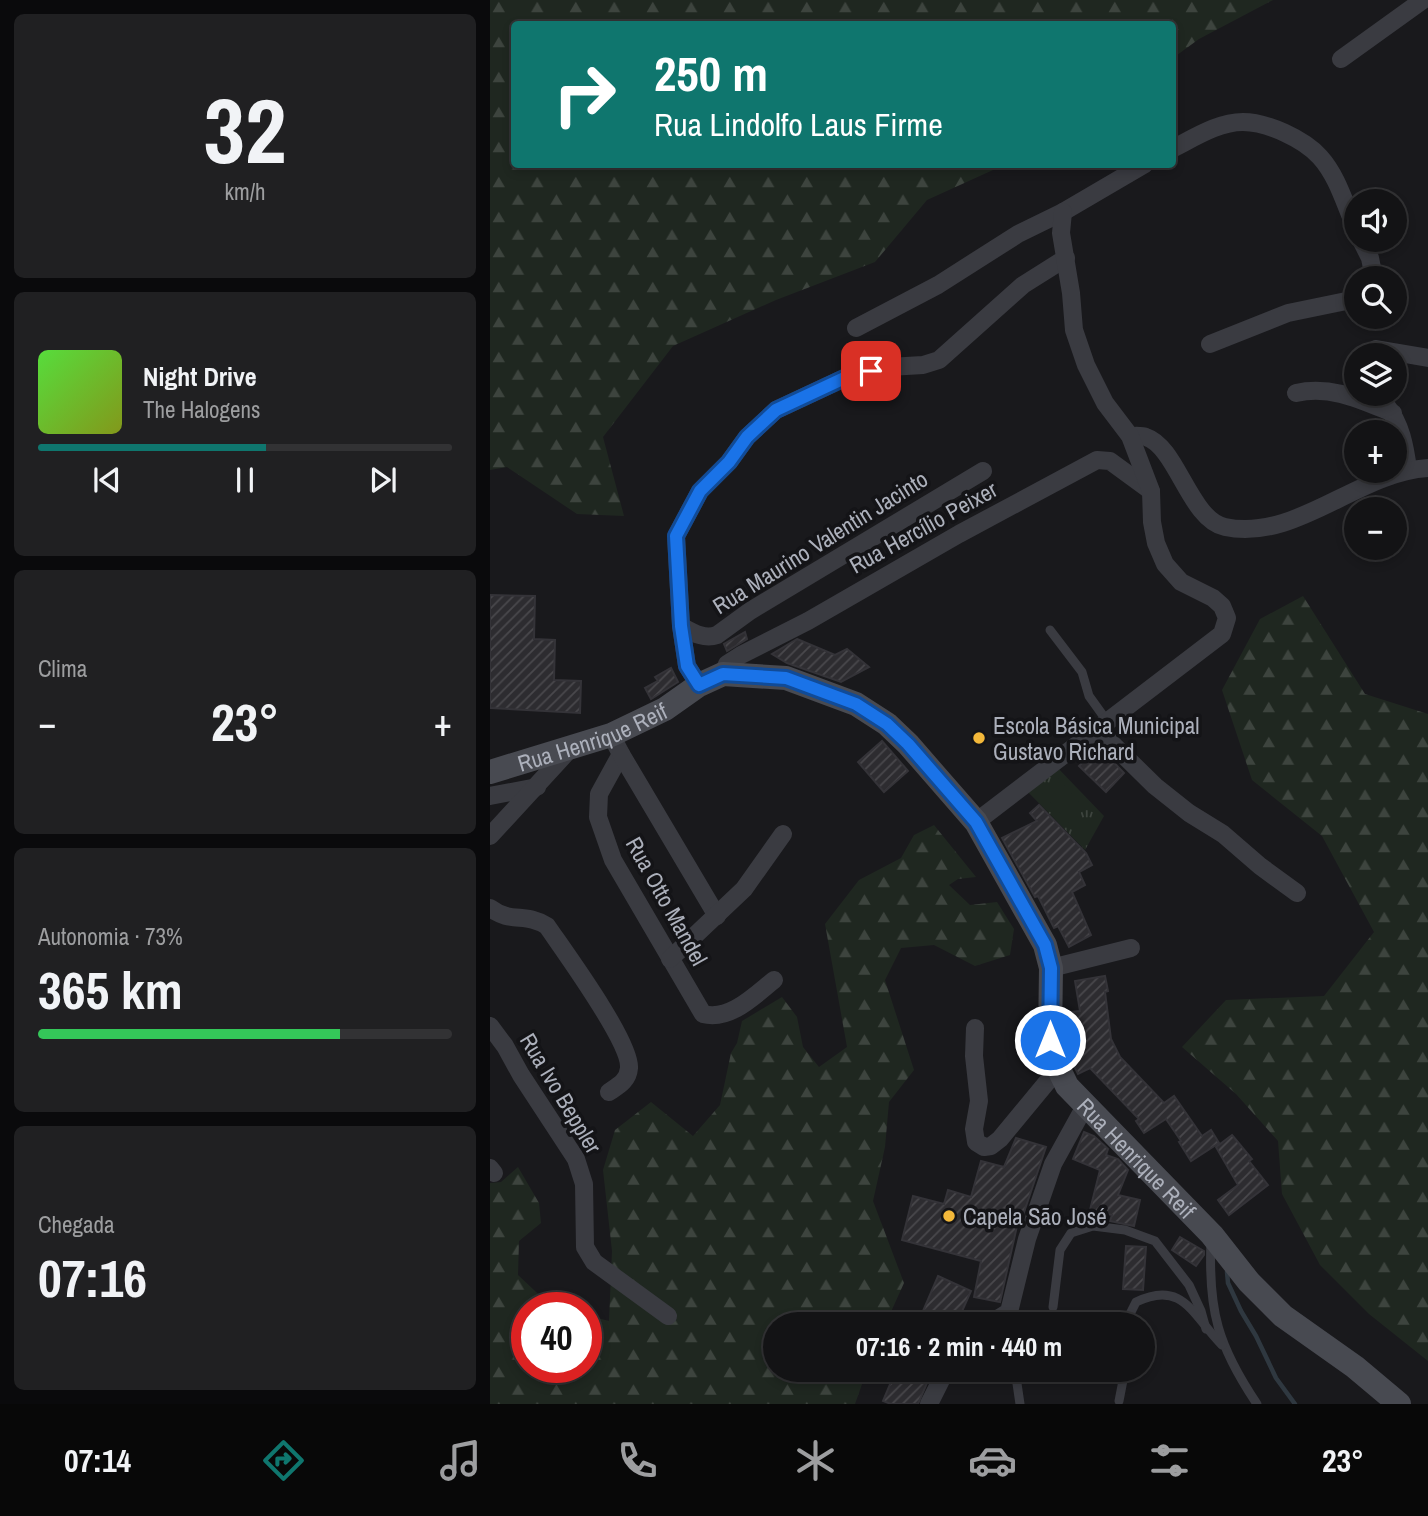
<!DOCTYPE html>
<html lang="pt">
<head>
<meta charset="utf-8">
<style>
	body { margin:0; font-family:"Archivo Narrow",sans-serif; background:#202022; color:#f1f3f6; height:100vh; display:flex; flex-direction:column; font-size:26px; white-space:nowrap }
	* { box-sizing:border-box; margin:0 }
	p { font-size:23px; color:#9d9ea0 }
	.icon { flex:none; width:38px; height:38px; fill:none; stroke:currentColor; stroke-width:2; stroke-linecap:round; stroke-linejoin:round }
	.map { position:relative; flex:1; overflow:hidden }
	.sheet { display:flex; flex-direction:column; gap:14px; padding:14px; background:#0a0a0c; width:490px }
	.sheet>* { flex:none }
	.hud { position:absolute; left:21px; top:21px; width:665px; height:147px; border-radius:7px; box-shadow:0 4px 10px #0003,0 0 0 2px #323234; background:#0f766e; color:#fff; overflow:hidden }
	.controls { position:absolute; left:854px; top:189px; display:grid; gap:14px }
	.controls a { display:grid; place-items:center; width:63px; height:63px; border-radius:50%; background:#131315; box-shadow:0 4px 10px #0003,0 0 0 2px #323234; font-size:35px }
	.speed { position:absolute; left:21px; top:1292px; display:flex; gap:14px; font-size:35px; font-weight:700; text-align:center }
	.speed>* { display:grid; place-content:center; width:91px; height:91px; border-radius:50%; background:#131315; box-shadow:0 4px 10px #0003,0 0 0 2px #323234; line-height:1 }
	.speed .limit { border:10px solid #d22; background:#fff; color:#111 }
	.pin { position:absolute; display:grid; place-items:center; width:60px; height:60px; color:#fff; margin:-30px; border-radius:14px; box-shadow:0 4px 10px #0006 }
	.me { position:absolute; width:77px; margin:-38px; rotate:0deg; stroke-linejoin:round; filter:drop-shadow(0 0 5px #0008) }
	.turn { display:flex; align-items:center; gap:24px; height:147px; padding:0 28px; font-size:32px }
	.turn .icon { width:91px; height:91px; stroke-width:2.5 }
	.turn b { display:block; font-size:49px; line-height:60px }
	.big { font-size:52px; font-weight:700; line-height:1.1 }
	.sheet .widget { flex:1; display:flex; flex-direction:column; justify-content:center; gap:10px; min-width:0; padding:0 24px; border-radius:10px; background:#202022 }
	.sheet .dial { align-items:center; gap:0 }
	.dial b { font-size:91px; line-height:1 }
	.song { display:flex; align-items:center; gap:21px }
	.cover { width:84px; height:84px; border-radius:10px; background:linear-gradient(135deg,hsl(110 70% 55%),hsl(70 70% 35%)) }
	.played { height:7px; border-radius:4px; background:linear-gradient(90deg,#0f766e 55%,#323234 55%) }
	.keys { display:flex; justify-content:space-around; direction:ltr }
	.heat { display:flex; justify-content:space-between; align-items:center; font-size:38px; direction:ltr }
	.charge { height:10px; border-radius:5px; background:linear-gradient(90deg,#34c759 73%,#323234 0) }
	.trip { position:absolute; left:273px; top:1312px; width:392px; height:70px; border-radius:35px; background:#131315; box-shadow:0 4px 10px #0003,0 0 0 2px #323234; font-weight:700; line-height:70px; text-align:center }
	.tab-bar { display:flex; height:112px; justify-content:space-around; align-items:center; background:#080808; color:#9d9ea0 }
	.tab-bar .icon { width:49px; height:49px }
	.tab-bar .active { color:#0f766e }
	.tab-bar b { font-size:32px; color:#f1f3f6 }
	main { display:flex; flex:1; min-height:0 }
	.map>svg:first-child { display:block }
	.forest { fill:url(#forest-firs) }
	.park { fill:url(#park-tufts) }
	.pitch { fill:#1f2720 }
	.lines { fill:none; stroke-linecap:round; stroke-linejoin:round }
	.stream { stroke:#2f3840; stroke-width:4.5 }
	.building { fill:url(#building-hatch); stroke:#343338; stroke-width:2 }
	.lane { stroke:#3a3b41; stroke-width:9 }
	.street { stroke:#3a3b41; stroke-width:18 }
	.secondary { stroke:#484a51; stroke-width:24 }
	.route-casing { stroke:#114b97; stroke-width:18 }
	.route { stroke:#1a73e8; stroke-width:12 }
	.poi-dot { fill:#f3b83a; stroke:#141417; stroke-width:2.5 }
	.labels { text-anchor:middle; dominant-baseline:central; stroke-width:7; stroke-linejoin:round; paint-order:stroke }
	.street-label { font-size:23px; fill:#acb0bb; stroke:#141417 }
	.poi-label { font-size:23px; fill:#acb0bb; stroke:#141417; text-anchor:start }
</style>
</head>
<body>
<main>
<section class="sheet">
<div class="widget dial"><b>32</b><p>km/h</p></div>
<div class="widget">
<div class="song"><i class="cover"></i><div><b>Night Drive</b><p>The Halogens</p></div></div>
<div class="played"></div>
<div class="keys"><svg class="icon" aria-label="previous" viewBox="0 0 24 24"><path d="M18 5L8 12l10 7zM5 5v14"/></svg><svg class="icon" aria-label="pause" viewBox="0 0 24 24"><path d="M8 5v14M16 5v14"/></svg><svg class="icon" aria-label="next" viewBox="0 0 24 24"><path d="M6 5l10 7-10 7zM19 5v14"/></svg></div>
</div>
<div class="widget"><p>Clima</p>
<div class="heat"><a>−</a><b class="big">23°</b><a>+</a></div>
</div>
<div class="widget"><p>Autonomia · 73%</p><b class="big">365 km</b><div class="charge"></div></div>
<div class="widget"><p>Chegada</p><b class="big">07:16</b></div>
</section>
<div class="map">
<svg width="938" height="1404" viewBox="0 0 938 1404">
	<defs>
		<pattern id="forest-firs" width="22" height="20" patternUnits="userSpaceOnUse" patternTransform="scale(1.75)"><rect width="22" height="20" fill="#1f2720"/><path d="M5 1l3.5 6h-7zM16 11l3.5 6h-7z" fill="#3d443e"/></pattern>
		<pattern id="park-tufts" width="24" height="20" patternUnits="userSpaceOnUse" patternTransform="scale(1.75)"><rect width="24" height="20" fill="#1f2720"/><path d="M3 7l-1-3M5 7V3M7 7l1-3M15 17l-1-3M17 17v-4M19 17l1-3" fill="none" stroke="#3d443e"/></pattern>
		<pattern id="building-hatch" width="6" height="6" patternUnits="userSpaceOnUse" patternTransform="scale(1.75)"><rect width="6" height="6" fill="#2d2c30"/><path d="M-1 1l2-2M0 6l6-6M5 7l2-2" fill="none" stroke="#49484c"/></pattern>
	</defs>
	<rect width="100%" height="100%" fill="#19191c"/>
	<!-- forest -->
	<g class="forest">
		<polygon points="0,0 783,0 709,39 683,58 682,24 24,24 24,164 514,165 437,200 385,262 286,300 183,346 113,437 134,516 87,514 17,467 0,470"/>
		<polygon points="813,596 875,694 938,714 938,1361 879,1314 830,1265 792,1194 788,1141 746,1094 692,1047 736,1000 834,996 884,932 832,836 762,780 732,690 770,619"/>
		<polygon points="444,825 486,877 468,879 459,885 480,905 507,902 524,929 520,955 485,966 444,945 411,948 395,980 424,1070 399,1102 395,1147 383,1201 414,1283 395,1325 285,1325 285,1370 377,1370 365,1404 0,1404 0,1183 11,1182 28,1167 49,1203 51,1223 29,1241 28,1275 61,1306 65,1307 37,1307 37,1367 96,1367 96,1315 119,1321 122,1251 113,1170 125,1130 161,1102 203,1136 230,1105 241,1053 247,1043 252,1021 292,997 307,1017 313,1047 329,1067 357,1047 335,924 369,880 411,858 424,835"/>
	</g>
	<!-- park -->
	<polygon class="park" points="564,764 614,816 595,850 534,788"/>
	<!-- pitch -->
	<polygon class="pitch" points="568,778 595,809 579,823 552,793"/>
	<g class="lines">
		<!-- stream -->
		<polyline class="stream" points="737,1272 738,1283 751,1311 766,1336 786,1378 805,1404"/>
	</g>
	<!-- building -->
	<g class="building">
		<polygon points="0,595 45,596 44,639 65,640 64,680 91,681 90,713 0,708"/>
		<polygon points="255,632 257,639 237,651 234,644"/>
		<polygon points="307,639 345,655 357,649 379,667 351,682 297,663 282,654"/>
		<polygon points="181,668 188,682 161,699 155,688 168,681 165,677"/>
		<polygon points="392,741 418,771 394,792 368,762"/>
		<polygon points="609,747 634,773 616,792 589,766"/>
		<polygon points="549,805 596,853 602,865 589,872 595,885 582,892 601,935 579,947 568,926 564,928 548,896 545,897 512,838 547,821 540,813"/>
		<polygon points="615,976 618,991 615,992 621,1039 630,1057 674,1103 684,1096 712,1136 721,1130 729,1143 701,1161 689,1142 691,1141 676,1119 654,1133 646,1121 649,1119 600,1068 588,1074 581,1060 586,1058 581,1012 590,1011 585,981"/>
		<polygon points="594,1132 604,1136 618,1149 616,1155 628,1159 638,1170 628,1195 650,1200 644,1226 620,1221 622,1215 600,1210 610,1170 583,1159"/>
		<polygon points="742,1135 762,1159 759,1161 778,1185 739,1215 728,1200 748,1185 726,1147"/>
		<polygon points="526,1138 556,1147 529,1227 527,1226 510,1302 484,1297 491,1261 412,1240 423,1196 454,1204 458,1190 481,1197 491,1161 514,1167"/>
		<polygon points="690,1237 714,1251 714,1255 706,1266 682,1250"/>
		<polygon points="636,1246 656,1247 653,1290 633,1289"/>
		<polygon points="448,1276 481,1291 466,1325 427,1325"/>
		<polygon points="406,1370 437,1383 428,1404 401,1404 393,1401"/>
	</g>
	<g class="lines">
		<!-- lane -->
		<g class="lane">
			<polyline points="560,630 592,672 599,696 617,721"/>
			<path d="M721,1241c-3,70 7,105 46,163"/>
			<polyline points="563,1307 570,1250 581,1233 603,1226 635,1230 665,1241 699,1285 711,1311 716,1329"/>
			<path d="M639,1325v-9l7,-14c47,-23 57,14 86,43"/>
			<polyline points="525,1370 530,1404"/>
			<polyline points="629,1401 635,1370"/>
		</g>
		<!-- street -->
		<g class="street">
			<polyline points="851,59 933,0"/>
			<path d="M682,149c22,-11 46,-27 71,-27 24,0 61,17 77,35 18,20 25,48 36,72"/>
			<polyline points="871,240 880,258 884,278"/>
			<polyline points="366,328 448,285 528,234 573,212 655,164"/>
			<polyline points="720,344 798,313 866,299"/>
			<polyline points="874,355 886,349 938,358"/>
			<path d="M806,393c35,-8 65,7 97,20"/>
			<path d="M896,405c15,19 19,41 22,64"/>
			<path d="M640,436c4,0 11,-1 16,1 31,10 44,83 79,90 71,15 133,-55 203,-59"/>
			<path d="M191,626c11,6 23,14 36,9l33,-24 233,-140"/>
			<polyline points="233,674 237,664 251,655 318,621 469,534 607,460 620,461 661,491"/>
			<polyline points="209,685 197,666 191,626 186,536 210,491 239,462 257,437 286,410 363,374 399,367 433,365 449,360 533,285 576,258"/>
			<polyline points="606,728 665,786 699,813 733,834 770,866 807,893"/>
			<path d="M121,735l10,19 -22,40 -1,23 15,43 90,154c27,7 51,-18 71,-34"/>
			<polyline points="131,754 227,916"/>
			<polyline points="0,796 47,787"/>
			<polyline points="486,822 732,634 737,618 732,606 723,598 691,582 675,564 666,543 662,522 661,491 640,436 615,403 596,365 584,330 581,293 571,233 573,212"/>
			<polyline points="0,836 80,749"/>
			<path d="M0,908c21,16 36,4 57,18 17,25 84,116 82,142 -1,13 -11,18 -20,24"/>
			<polyline points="180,959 254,889 293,834"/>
			<polyline points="561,968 641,948"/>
			<polyline points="0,1026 15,1046 31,1075 86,1159 94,1184 95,1247 104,1262 178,1316"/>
			<polyline points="485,1028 484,1056 489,1101 484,1129 486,1142 494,1147 501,1146 510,1139 567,1070"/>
			<polyline points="0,1168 4,1173"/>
			<polyline points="498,1325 519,1312 537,1239 563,1164 595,1106"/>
			<polyline points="439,1404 456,1370"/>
		</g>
		<!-- secondary -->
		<path class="secondary" id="s1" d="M0,772l121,-37 54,-26 34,-24 24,-11 63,4 70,26 31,20 21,20 68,78 69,123 6,23 -1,72 3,17 14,29 145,149 37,47 34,34 72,51 44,37"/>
	</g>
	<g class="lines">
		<!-- route casing -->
		<g class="route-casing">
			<polyline id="route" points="381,371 363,374 286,410 257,437 239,462 210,491 186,536 191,626 197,666 209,685 233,674 296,678 366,704 397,724 418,744 486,822 555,945 561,968 560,1040"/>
		</g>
		<!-- route -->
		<use href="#route" class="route"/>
	</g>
	<!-- markers -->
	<g class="poi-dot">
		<circle cx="489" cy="738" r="7"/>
		<circle cx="459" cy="1216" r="7"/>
	</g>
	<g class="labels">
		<!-- street labels -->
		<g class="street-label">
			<text transform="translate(433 527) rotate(-29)">Rua Hercílio Peixer</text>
			<text transform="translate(330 542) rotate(-32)">Rua Maurino Valentin Jacinto</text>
			<text stroke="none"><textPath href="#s1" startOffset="108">Rua Henrique Reif</textPath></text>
			<text transform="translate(177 901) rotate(61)">Rua Otto Mandel</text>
			<text transform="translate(71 1093) rotate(59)">Rua Ivo Beppler</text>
			<text stroke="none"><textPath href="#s1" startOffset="948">Rua Henrique Reif</textPath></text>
		</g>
		<!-- poi labels -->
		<g class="poi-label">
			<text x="503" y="725">Escola Básica Municipal<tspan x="503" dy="26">Gustavo Richard</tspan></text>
			<text x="473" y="1216">Capela São José</text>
		</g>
	</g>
</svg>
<div class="controls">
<a><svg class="icon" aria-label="sound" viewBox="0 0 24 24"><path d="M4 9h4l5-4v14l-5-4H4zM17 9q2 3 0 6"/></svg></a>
<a><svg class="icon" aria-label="search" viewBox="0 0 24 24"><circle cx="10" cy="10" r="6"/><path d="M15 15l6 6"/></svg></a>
<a><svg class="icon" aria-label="layers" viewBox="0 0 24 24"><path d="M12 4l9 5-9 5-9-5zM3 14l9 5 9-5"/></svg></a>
<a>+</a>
<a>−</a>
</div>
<div class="speed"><div class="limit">40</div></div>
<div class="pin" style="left:381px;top:371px;background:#d93025"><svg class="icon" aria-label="arrive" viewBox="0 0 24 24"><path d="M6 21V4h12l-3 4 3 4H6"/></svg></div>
<svg class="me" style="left:560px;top:1040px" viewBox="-20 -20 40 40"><circle r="17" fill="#1a73e8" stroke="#fff" stroke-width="3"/><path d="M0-11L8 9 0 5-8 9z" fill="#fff"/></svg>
<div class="trip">07:16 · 2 min · 440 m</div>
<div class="hud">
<div class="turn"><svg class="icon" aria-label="right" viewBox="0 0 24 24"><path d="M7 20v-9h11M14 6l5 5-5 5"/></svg><div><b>250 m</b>Rua Lindolfo Laus Firme</div></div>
</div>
</div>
</main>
<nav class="tab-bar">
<b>07:14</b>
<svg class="icon active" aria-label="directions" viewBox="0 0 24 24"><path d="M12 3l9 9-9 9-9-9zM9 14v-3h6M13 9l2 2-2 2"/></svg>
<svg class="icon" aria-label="music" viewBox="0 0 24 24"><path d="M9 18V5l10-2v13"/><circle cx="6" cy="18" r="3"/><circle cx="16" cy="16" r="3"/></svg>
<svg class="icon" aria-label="phone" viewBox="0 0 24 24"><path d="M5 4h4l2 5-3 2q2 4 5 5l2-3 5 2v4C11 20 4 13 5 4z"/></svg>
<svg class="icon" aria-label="climate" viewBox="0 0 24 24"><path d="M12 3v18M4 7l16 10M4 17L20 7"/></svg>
<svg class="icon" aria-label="car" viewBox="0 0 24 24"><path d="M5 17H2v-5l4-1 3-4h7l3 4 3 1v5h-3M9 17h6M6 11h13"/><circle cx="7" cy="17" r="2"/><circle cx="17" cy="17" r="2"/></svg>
<svg class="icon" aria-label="filters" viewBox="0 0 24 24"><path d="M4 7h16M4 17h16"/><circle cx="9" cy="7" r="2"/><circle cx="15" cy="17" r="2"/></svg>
<b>23°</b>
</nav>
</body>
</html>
